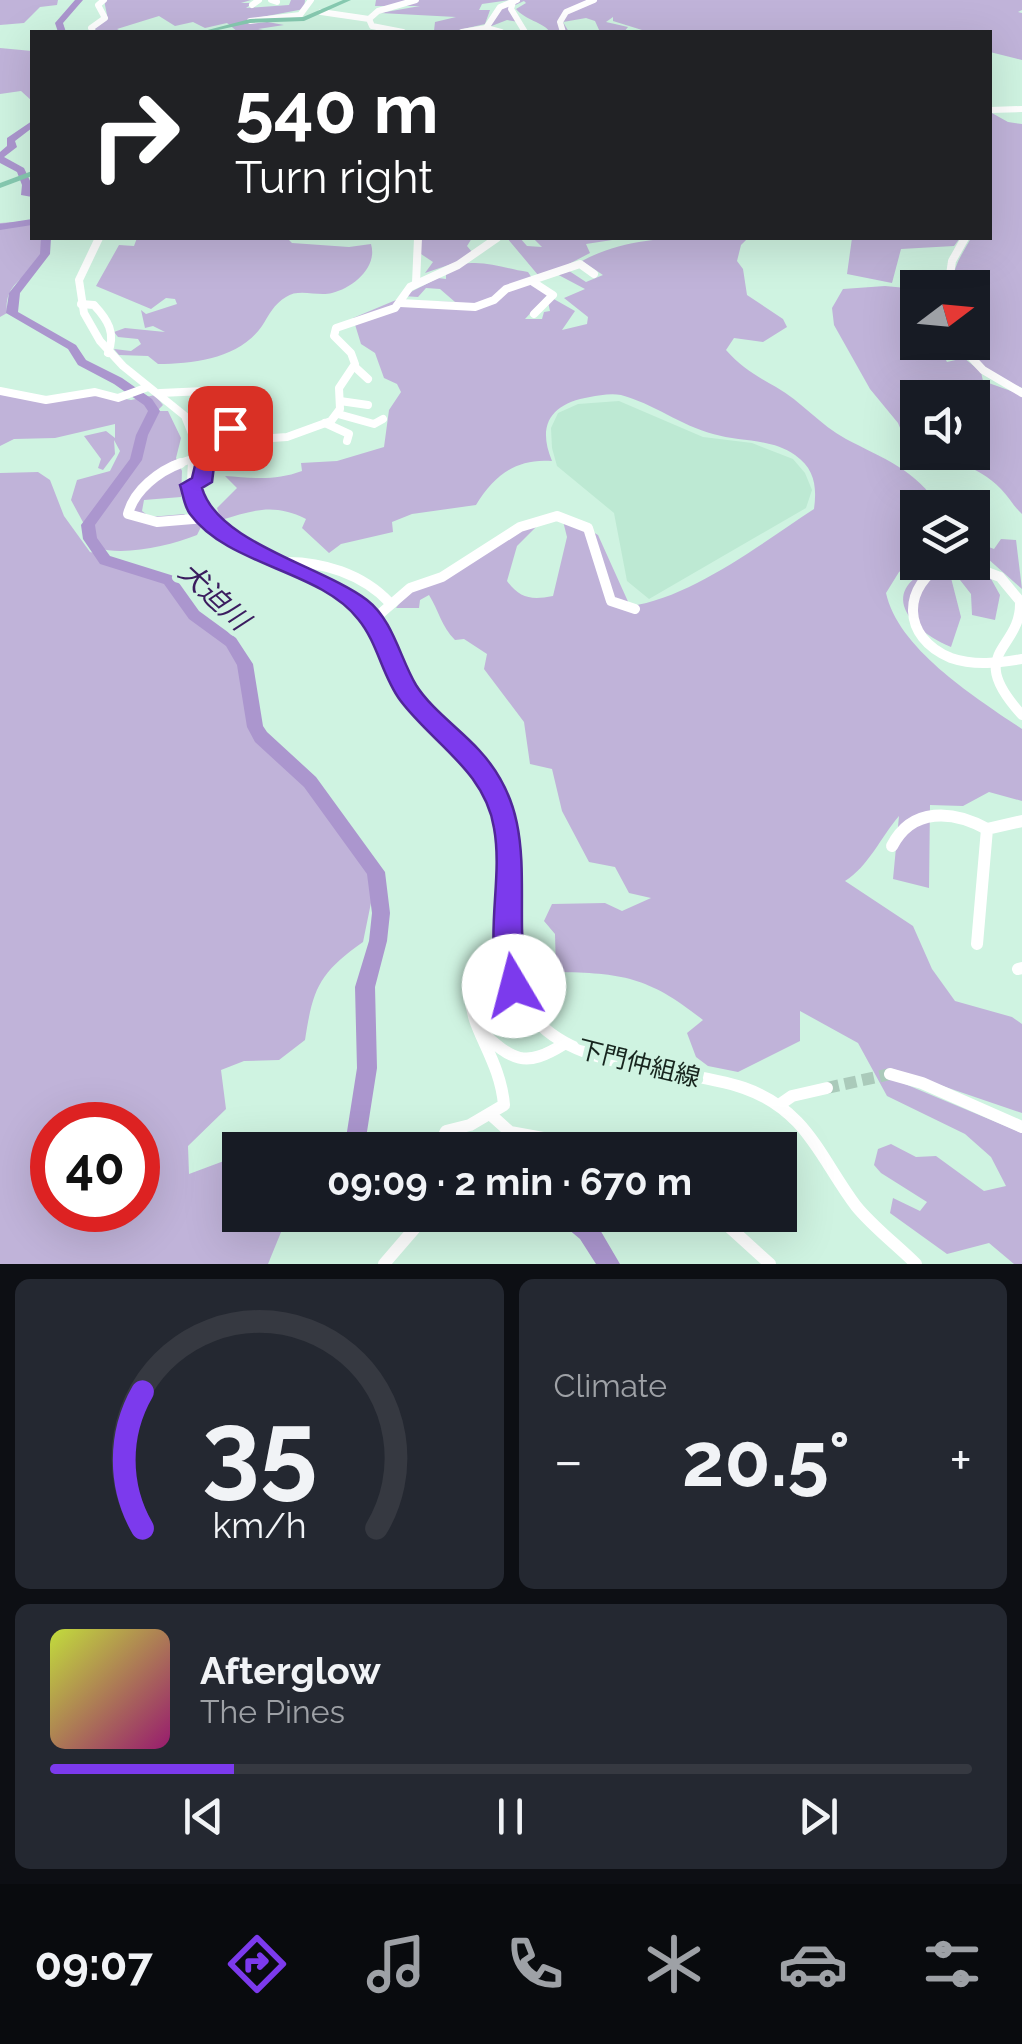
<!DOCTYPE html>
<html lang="en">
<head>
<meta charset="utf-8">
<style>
	body { margin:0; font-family:Raleway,"Noto Sans JP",sans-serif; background:#242831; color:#f1f3f6; height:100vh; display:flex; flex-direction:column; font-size:38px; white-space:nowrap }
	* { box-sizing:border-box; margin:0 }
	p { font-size:32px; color:#9ea1a6 }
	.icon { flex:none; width:55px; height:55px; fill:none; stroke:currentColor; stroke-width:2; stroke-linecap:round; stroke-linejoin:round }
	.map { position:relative; height:1264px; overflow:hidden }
	.drawer { display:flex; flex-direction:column; gap:15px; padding:15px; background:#0d0f14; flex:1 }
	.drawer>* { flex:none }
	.hud { position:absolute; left:30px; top:30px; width:962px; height:210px; border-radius:0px; box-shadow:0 10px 40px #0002; background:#202124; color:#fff; overflow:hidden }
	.needle { width:65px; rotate:74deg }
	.controls { position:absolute; left:900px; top:270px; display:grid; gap:20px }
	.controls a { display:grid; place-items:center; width:90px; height:90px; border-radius:0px; background:#171b24; box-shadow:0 10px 40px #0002; font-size:50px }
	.speed { position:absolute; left:30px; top:1102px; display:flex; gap:20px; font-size:50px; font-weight:700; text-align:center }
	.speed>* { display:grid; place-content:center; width:130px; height:130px; border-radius:50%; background:#171b24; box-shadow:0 10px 40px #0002; line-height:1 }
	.speed .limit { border:15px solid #d22; background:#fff; color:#111 }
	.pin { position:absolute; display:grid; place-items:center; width:85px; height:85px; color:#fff; margin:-42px; border-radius:20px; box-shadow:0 5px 15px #0006 }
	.me { position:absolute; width:110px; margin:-55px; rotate:352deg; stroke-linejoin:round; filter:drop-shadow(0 0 8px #0008) }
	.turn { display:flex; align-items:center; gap:35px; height:210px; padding:0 40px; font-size:45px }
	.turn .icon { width:130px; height:130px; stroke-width:2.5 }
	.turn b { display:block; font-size:70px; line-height:85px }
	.big { font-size:75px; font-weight:700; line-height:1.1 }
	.drawer .widget { flex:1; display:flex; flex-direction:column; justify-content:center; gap:15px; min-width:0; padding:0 35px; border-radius:15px; background:#242831 }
	.drawer .dial { align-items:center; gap:0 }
	.dial svg { height:260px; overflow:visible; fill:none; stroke:#363941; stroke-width:7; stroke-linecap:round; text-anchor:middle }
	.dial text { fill:#f1f3f6; stroke:none }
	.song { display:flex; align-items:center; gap:30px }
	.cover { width:120px; height:120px; border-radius:15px; background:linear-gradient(135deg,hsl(70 70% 55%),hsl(320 70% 35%)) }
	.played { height:10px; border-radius:5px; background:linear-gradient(90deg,#7c3aed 20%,#363941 20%) }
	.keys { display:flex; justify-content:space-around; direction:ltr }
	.heat { display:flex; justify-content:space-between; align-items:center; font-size:55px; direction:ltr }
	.drawer .tiles { flex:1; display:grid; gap:15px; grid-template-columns:1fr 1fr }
	.widget:last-child { grid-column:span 2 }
	.trip { position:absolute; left:222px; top:1132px; width:575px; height:100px; border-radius:0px; background:#171b24; box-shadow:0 10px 40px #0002; font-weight:700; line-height:100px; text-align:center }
	.dock { display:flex; height:160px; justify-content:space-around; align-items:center; background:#090b0e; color:#9ea1a6 }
	.dock .icon { width:70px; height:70px }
	.dock .current { color:#7c3aed }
	.dock b { font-size:45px; color:#f1f3f6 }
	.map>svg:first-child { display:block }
	.built { fill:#bde9d3 }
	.green { fill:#c0b3d9; fill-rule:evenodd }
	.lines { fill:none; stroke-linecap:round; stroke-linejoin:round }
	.river { fill:#ab96ce; fill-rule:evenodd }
	.minor-tunnel { stroke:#aacaba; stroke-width:12; stroke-dasharray:12 6; stroke-linecap:butt }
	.minor-far3 { stroke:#fff; stroke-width:6 }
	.minor-far2 { stroke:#fff; stroke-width:8 }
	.minor-far1 { stroke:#fff; stroke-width:10 }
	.minor { stroke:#fff; stroke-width:12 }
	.major { fill:#86c9b0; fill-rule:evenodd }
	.route { fill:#7c3aed; stroke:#51269a; stroke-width:2.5 }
	.labels { text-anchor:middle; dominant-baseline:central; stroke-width:10; stroke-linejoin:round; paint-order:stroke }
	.street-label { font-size:25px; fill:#17251e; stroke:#cff3e1 }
	.water-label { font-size:28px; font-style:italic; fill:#3a1b5e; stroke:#cff3e1 }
</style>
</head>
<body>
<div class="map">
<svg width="1022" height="1264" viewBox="0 0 1022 1264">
	<rect width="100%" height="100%" fill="#cff3e1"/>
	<!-- built -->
	<polygon class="built" points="619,401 703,437 752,443 793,459 805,473 812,490 806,508 649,599 627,581 614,513 557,466 552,448 551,428 558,413 578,404"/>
	<!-- green -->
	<g class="green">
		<polygon points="0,0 58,0 57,5 40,7 24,23 0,25"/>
		<polygon points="104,0 251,0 241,3 253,3 246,8 289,5 291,0 305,0 304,9 251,19 284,25 258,29 273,32 238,32 227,23 205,28 193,22 175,26 159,16 117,29 123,32 98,32 94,28 107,15"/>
		<polygon points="376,0 510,0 482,4 479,10 490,10 485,24 450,32 434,31 435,22 456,17 380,13 420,6 375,6"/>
		<path d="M515,0h507v10l-4,2 4,1v47l-32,-8v-20h-350l2,-2 -29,-9v-4l-7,5 22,5 -4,5h-24l-5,-11 -9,-3 -23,4 6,10h-19c-7,-10 -25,-12 -34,-23l10,-6 -2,-2 -15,7 10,14 -12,-2 -18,7 6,-15z"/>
		<polygon points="0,48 32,51 32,101 21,91 0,94"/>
		<path d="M990,112l18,10 14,2v264c-24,-10 -46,-23 -58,-45l8,-1v-54h-19c-1,-22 9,-33 18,-50h19z"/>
		<path d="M32,221v17h11l5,15 -12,8 4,5c-20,12 -36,22 -33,47l-7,4v-94z"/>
		<path d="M137,238h150l5,5 57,4 22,-3c7,23 -18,44 -39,49 -14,4 -33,-5 -46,4 -12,7 -17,18 -24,29 -22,32 -67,38 -104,38l-10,-8 -29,-1 -5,-6 17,2 10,-7 -3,-5 -20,-2 -4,-5 11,-4 40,4 -12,-6 -8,2 -4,-18 5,4 31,-10 -2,-5 -9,-1 -15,11 -55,-23 23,-41 15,1z"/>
		<polygon points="418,238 472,238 467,246 472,252 469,258 425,273 433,262 421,254"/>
		<path d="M507,238h13l7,8 15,1 -9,-9h92l-39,6 4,9 -27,14 23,15 17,-7 -21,-14c51,-28 108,-23 166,-23l-7,7 -4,16 6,8 4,26 36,24 4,8 -24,15 -29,-4 -8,12c15,17 30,26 50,37 25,14 44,38 70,52 36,19 71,31 93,68l-21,1 -1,52 -18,12 -13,21c12,56 90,105 136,136v72l-33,-9 -26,14 -33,-1 -1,83 -36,-9 6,-63c-18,21 -31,51 -54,65l68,45 19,43 23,32 57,16 10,7v89l-132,-45 3,11 129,54v131h-8l-25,-21 -42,11 -57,-41 3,-15 27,13 7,-9 -46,-29 -7,-8 4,-16 13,-5 25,13 20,-1 48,35 22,-5 -15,-29 -26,-23 -78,-38 -29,-53 -58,-32v30l-62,31 -30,-6 -12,-9 -9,-24 16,-13c-54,-43 -80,-47 -147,-48l-1,-38 -11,-13 8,-17 53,-1 17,8 29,-13 -22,-5 -14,-26 -26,-5 -27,-51 -10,-42 -22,-5 -6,-42 -40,-53 3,-15 -23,-15 -9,1c-14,-14 -16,-29 -26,-45l-9,5 -1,8h-23l12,-17 140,-76 -31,31 -10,35c13,18 25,19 46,15l14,-59 -6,-24 37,22 32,71c61,-8 132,-63 184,-97 3,-22 1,-40 -19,-54 -24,-17 -55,-13 -82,-21 -31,-8 -61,-31 -92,-39 -9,-2 -22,0 -31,2 -37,6 -54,26 -38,64 -35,-3 -58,14 -76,44l-64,9 -20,8 1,10 -52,12 -12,9 -27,-25 4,-9c-32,-16 -52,-9 -85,1l-4,-12 20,-20 -12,-12c28,2 50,5 77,-5l-1,-8 36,-2 47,-14 5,-37 12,-18 -4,-8 -13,-6 -9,-25 -14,-9 -8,-26 43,-18 59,2 -15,-13 -14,-1 -8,9 -15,-1 35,-18 8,1v-9c29,-15 53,-2 82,2l6,9 17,10 -26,28h17l2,-7 6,-1 -2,-9 4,-4 23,13 -13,19 25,-6 1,-7 -24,-19 21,-9 -34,-18 -13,4z"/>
		<polygon points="852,238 960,238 954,246 901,249 892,283 847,274"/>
		<path d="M885,286l32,3 1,53 19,1 10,19 17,-4 17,14 2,9 39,14v119c-8,-7 -13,-17 -21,-25 -24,-25 -57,-31 -90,-35l-13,-31 -28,-34 -36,-64 -2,-17 11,-19zM918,398h54v54h-54z"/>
		<path d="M0,390l48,9 38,-8 45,9 24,-5 8,10 -6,6h11l13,27 -5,20 6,13 -1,26 -37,3 -2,11 8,6 34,-3 17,13 -4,8c-28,11 -72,21 -100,13l-26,-48 6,-20 33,-9 10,-20 -6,-11 1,14 -12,16 -5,-2 3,-9 -17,-23 22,-5 9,7v-14l-60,14 -41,1 -14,7z"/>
		<path d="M38,472l12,8 14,36 26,36 31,8 35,15 61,55 14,7 17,39 -1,37 19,26 40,31 14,37 32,23 20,30 1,33 -10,49c-44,31 -50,46 -58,98l-26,20 -35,1 -23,9 5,39 -38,37 1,28 51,-19v60h48l-20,49h-268v-791zM52,1125h86v85h-86z"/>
		<polygon points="1001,539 1016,540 1022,589 987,558 973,554 973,541 994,549"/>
		<path d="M949,564l41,13 10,18 -5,25 -23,-5 -1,-21 -11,-14 2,-5 -12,-1 11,43 -10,30c-54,-23 -72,-67 -2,-83z"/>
	</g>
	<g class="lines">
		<!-- river -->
		<g class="river">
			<polygon points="75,0 83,0 63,23 66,32 58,32 55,23"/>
			<polygon points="32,121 32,128 15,141 17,147 4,157 24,168 32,185 30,191 32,191 32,197 21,195 22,185 17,172 0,163 0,152 7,146 7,138"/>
			<polygon points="32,219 32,225 0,230 0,224"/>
			<polygon points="41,238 51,238 50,254 20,293 18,312 76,345 86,360 122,378 152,399 160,411 148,435 142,460 95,525 97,538 110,556 174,576 199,611 236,638 253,664 263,726 267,732 316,777 385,872 390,913 387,941 375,987 377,1068 366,1138 368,1150 346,1150 346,1138 357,1068 355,987 369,941 372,913 367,874 304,787 255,742 247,727 237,665 226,646 189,619 164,584 100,564 83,539 81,525 130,459 136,435 148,411 144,405 114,384 78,365 68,349 6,313 9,293 40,254"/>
			<polygon points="558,1215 586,1215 596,1223 620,1264 596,1264 580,1239 561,1223"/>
		</g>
		<!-- minor-tunnel -->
		<polyline class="minor-tunnel" points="827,1088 890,1074"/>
		<!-- minor-far3 -->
		<g class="minor-far3">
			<polyline points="271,0 277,2"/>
			<polyline points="513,2 511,9 525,32"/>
			<polyline points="252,5 259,0"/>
			<polyline points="321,12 369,19 372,26 403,32"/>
			<polyline points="369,19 378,11 416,0"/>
			<polyline points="250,21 300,15 311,0"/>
			<polyline points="486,28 500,7 517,0"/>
			<polyline points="93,32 91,28 105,18 98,5 104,0"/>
			<polyline points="462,32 486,28 501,32"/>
			<polyline points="563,32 560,22 566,12 594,0"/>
			<polyline points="990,110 1022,109"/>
		</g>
		<!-- minor-far2 -->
		<g class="minor-far2">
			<polyline points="99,238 79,280 84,313 100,341 123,366 185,416 193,436 193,465"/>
			<polyline points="533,282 553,295 534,314"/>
			<polyline points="416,283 418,238"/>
			<polyline points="948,288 952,261 965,238"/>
			<polyline points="400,303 475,307 494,300 506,289 580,264 594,274"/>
			<path d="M81,304l13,1c14,15 22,28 14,48"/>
			<polyline points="957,342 983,370 1022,393"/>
			<polyline points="355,367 368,379"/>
			<polyline points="0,391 46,400 95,392 118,398 148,387"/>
			<polyline points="160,393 205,391 220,397 231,428 230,438 206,454 204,465"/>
			<polyline points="340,401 368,405"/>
			<polyline points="338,414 374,424 383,419"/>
			<polyline points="325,423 349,434 347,441"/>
			<polyline points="226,441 287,437 331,421 340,409 339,388 355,364 351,353 334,336 336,328 395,308 410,287 458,265 497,238"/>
			<polyline points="206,454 207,438"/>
			<polyline points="174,465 192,459"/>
		</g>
		<!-- minor-far1 -->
		<g class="minor-far1">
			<path d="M181,463c-22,8 -47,27 -53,51l29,8 48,-4"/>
			<path d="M193,463c-1,12 -2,26 2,38 16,47 121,68 160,100 27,23 31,56 49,85 29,46 83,70 98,125"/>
			<polyline points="191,485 201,482 204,463"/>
			<path d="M283,562c39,-1 80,12 107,41"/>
			<path d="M947,562c-46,23 -46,76 4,96 23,8 48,5 71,1"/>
			<path d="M960,562l40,15 20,24c2,51 -57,49 2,114"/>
			<polyline points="373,620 410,588 442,577 520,527 557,516 588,528 611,601 635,609"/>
		</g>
		<!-- minor -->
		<g class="minor">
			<path d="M502,809c17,62 -9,136 22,194 37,70 154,62 220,85 63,22 76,70 112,118 17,21 41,39 60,58"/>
			<path d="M892,846c20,-39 61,-36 95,-17"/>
			<polyline points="977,944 987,829 1022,821"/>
			<polyline points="1018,969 1022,968"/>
			<path d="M480,1031c33,29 44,38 84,13"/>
			<polyline points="890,1074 922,1083 1022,1127"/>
			<polyline points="779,1105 792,1096 827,1088"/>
			<polyline points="490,1114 510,1132 609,1150"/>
			<path d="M437,1150l9,-19 24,-6 34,-20c-6,-71 -73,-104 4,-160"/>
			<polyline points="716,1215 770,1264"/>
			<polyline points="384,1264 415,1228 420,1215"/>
		</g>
		<!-- major -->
		<g class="major">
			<polygon points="343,0 351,0 304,21 250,23 209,32 200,32 250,19 303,17"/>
			<polygon points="32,171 32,176 0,188 0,183"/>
		</g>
	</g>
	<!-- route -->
	<path class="route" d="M230,422l10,6 -1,10 -24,20 -3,24 -10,6c16,55 120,78 165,112 26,20 33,58 49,85 15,24 44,44 63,65 50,54 42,111 43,179 0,21 11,47 3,67l-11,4 -10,-4c-23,-53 0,-113 -10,-168 -9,-57 -62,-85 -94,-128 -18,-24 -22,-57 -42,-81 -38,-49 -130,-53 -168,-105 -6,-8 -7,-20 -10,-29l12,-7 7,-29c17,-4 17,-12 25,-25z"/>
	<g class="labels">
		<!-- street labels -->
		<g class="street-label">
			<text transform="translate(639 1063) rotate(14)">下門仲組線</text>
		</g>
		<!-- water labels -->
		<g class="water-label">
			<text transform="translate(214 596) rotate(43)">犬迫川</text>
		</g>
	</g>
</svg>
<div class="controls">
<a><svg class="needle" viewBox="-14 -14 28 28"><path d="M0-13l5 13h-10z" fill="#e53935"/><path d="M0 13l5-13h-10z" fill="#9ea1a6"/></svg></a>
<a><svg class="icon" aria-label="sound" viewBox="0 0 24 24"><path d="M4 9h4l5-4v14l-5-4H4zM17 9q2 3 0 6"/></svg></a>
<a><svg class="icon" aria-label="layers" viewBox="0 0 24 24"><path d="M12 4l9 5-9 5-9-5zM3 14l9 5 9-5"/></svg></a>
</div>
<div class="speed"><div class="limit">40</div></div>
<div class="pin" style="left:230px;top:428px;background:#d93025"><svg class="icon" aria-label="arrive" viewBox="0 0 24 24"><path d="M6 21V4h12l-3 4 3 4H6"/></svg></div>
<svg class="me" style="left:514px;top:986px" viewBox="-20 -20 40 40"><circle r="19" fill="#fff"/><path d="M0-13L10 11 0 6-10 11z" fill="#7c3aed"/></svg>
<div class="trip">09:09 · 2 min · 670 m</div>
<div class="hud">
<div class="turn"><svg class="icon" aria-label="right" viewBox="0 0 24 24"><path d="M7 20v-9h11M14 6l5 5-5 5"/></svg><div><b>540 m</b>Turn right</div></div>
</div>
</div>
<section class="drawer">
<div class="tiles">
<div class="widget dial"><svg viewBox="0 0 100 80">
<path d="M14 69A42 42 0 1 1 86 69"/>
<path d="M14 69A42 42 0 0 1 14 27" stroke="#7c3aed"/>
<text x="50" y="56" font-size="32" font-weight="700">35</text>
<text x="50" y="72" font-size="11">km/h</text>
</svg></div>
<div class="widget"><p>Climate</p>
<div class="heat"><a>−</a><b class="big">20.5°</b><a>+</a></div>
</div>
<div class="widget">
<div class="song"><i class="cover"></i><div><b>Afterglow</b><p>The Pines</p></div></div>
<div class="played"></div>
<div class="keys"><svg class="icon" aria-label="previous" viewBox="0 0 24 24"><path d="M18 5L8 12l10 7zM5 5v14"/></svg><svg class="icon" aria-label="pause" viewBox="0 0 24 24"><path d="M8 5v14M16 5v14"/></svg><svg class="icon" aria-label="next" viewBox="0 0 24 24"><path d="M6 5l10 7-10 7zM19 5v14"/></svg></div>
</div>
</div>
</section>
<nav class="dock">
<b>09:07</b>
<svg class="icon current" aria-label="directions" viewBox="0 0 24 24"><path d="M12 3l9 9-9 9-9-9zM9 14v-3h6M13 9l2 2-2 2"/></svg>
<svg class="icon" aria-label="music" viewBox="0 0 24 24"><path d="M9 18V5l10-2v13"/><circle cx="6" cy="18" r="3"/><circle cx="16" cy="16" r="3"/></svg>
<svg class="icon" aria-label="phone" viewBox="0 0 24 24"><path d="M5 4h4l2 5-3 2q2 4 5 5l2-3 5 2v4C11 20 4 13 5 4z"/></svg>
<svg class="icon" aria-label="climate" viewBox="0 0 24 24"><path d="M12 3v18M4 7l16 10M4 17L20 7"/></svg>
<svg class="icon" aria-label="car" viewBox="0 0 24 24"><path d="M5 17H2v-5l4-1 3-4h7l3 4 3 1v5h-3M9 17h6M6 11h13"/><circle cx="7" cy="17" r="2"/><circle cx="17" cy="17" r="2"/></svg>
<svg class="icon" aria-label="filters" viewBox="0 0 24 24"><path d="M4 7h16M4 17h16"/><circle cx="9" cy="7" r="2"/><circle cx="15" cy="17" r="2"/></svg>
</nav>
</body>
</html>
